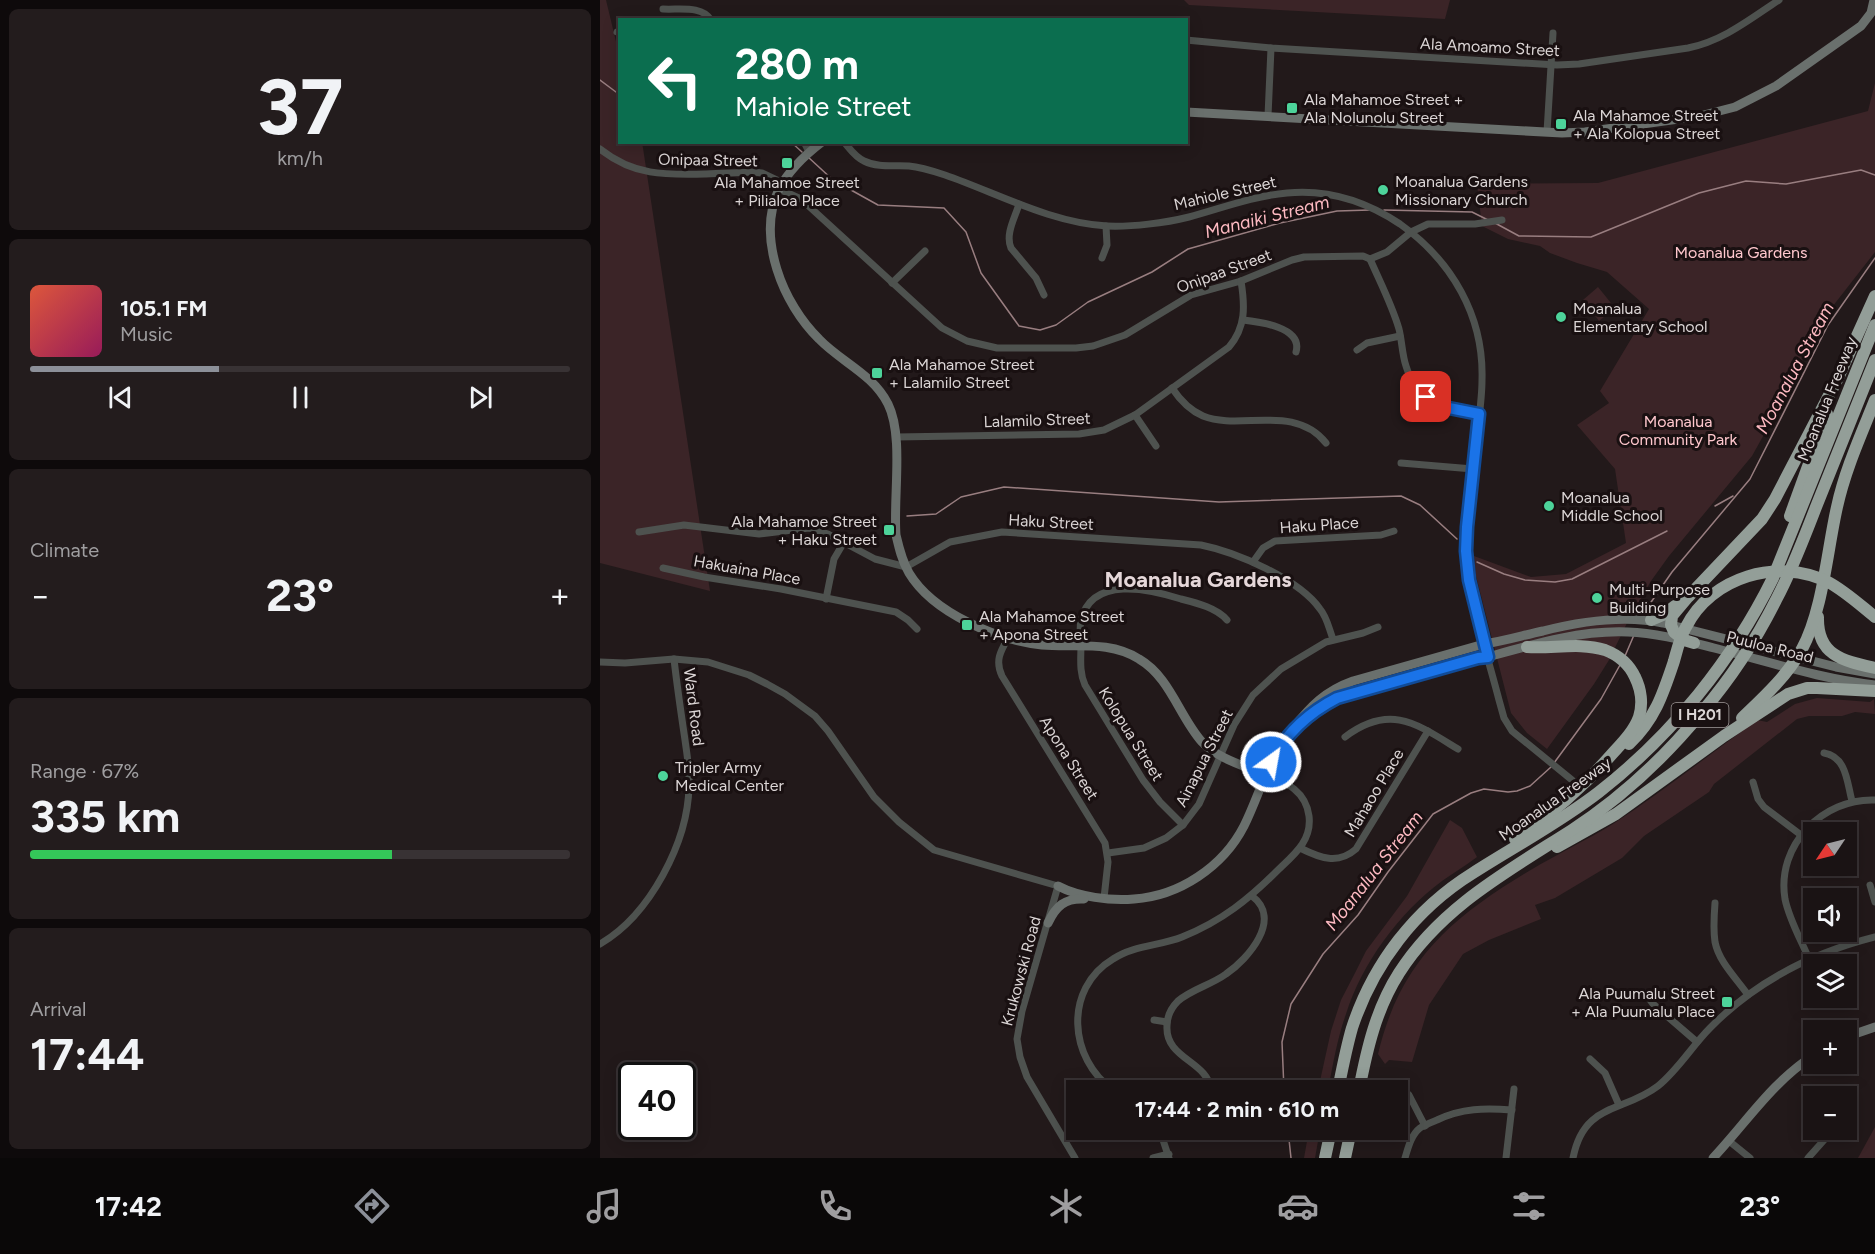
<!DOCTYPE html>
<html lang="en">
<head>
<meta charset="utf-8">
<style>
	body { margin:0; font-family:Figtree,sans-serif; background:#231c1d; color:#f1f3f6; height:100vh; display:flex; flex-direction:column; font-size:22px; white-space:nowrap }
	* { box-sizing:border-box; margin:0 }
	p { font-size:20px; color:#9f9ea0 }
	.icon { flex:none; width:33px; height:33px; fill:none; stroke:currentColor; stroke-width:2; stroke-linecap:round; stroke-linejoin:round }
	.map { position:relative; flex:1; overflow:hidden }
	.drawer { display:flex; flex-direction:column; gap:9px; padding:9px; background:#0e0a0b; width:600px }
	.drawer>* { flex:none }
	.banner { position:absolute; left:18px; top:18px; width:570px; height:126px; border-radius:0px; box-shadow:0 3px 15px #0003,0 0 0 2px #383234; background:#0b6e4f; color:#fff; overflow:hidden }
	.needle { width:39px; rotate:235deg }
	.buttons { position:absolute; left:1203px; top:822px; display:grid; gap:12px }
	.buttons a { display:grid; place-items:center; width:54px; height:54px; border-radius:0px; background:#1a1314; box-shadow:0 3px 15px #0003,0 0 0 2px #383234; font-size:30px }
	.speed { position:absolute; left:18px; top:1062px; display:flex; gap:12px; font-size:30px; font-weight:700; text-align:center }
	.speed>* { display:grid; place-content:center; width:78px; height:78px; border-radius:50%; background:#1a1314; box-shadow:0 3px 15px #0003,0 0 0 2px #383234; line-height:1 }
	.speed .limit { border:3px solid #111; border-radius:9px; background:#fff; color:#111 }
	.pin { position:absolute; display:grid; place-items:center; width:51px; height:51px; color:#fff; margin:-26px; border-radius:12px; box-shadow:0 3px 9px #0006 }
	.me { position:absolute; width:66px; margin:-33px; rotate:32deg; stroke-linejoin:round; filter:drop-shadow(0 0 4px #0008) }
	.turn { display:flex; align-items:center; gap:21px; height:126px; padding:0 18px; font-size:27px }
	.turn .icon { width:78px; height:78px; stroke-width:2.5 }
	.turn b { display:block; font-size:42px; line-height:51px }
	.big { font-size:45px; font-weight:700; line-height:1.1 }
	.drawer .widget { flex:1; display:flex; flex-direction:column; justify-content:center; gap:9px; min-width:0; padding:0 21px; border-radius:9px; background:#231c1d }
	.drawer .dial { align-items:center; gap:0 }
	.dial b { font-size:78px; line-height:1 }
	.song { display:flex; align-items:center; gap:18px }
	.cover { width:72px; height:72px; border-radius:9px; background:linear-gradient(135deg,hsl(10 70% 55%),hsl(330 70% 35%)) }
	.played { height:6px; border-radius:3px; background:linear-gradient(90deg,#8c9099 35%,#383234 35%) }
	.keys { display:flex; justify-content:space-around; direction:ltr }
	.heat { display:flex; justify-content:space-between; align-items:center; font-size:33px; direction:ltr }
	.charge { height:9px; border-radius:4px; background:linear-gradient(90deg,#34c759 67%,#383234 0) }
	.trip { position:absolute; left:466px; top:1080px; width:342px; height:60px; border-radius:0px; background:#1a1314; box-shadow:0 3px 15px #0003,0 0 0 2px #383234; font-weight:700; line-height:60px; text-align:center }
	.dock { display:flex; height:96px; justify-content:space-around; align-items:center; background:#0a0808; color:#9f9ea0 }
	.dock .icon { width:42px; height:42px }
	.dock .active { color:#8c9099 }
	.dock b { font-size:27px; color:#f1f3f6 }
	main { display:flex; flex:1; min-height:0 }
	.map>svg:first-child { display:block }
	.green { fill:#3b2427 }
	.lines { fill:none; stroke-linecap:round; stroke-linejoin:round }
	.stream { stroke:#997e80; stroke-width:1.5 }
	.street { stroke:#4e524f; stroke-width:7 }
	.secondary { stroke:#6a706d; stroke-width:9 }
	.highway { stroke:#939e98; stroke-width:12 }
	.route-casing { stroke:#114b97; stroke-width:15 }
	.route { stroke:#1a73e8; stroke-width:10 }
	.poi-dot { fill:#4dd39a; stroke:#191011; stroke-width:2 }
	.labels { text-anchor:middle; dominant-baseline:central; stroke-width:6; stroke-linejoin:round; paint-order:stroke }
	.shield { fill:#191011; stroke:#a19a9a; stroke-width:1.5 }
	.shield-label { font-size:15px; font-weight:bold; fill:#dbd5d5 }
	.street-label { font-size:16px; fill:#dbd5d5; stroke:#191011 }
	.poi-label { font-size:16px; fill:#dbd5d5; stroke:#191011; text-anchor:start }
	.park-label { font-size:16px; fill:#ffc7cd; stroke:#191011 }
	.water-label { font-size:18px; font-style:italic; fill:#febac2; stroke:#191011 }
	.district-label { font-size:22px; font-weight:bold; fill:#e5d7d9; stroke:#191011 }
</style>
</head>
<body>
<main>
<section class="drawer">
<div class="widget dial"><b>37</b><p>km/h</p></div>
<div class="widget">
<div class="song"><i class="cover"></i><div><b>105.1 FM</b><p>Music</p></div></div>
<div class="played"></div>
<div class="keys"><svg class="icon" aria-label="previous" viewBox="0 0 24 24"><path d="M18 5L8 12l10 7zM5 5v14"/></svg><svg class="icon" aria-label="pause" viewBox="0 0 24 24"><path d="M8 5v14M16 5v14"/></svg><svg class="icon" aria-label="next" viewBox="0 0 24 24"><path d="M6 5l10 7-10 7zM19 5v14"/></svg></div>
</div>
<div class="widget"><p>Climate</p>
<div class="heat"><a>−</a><b class="big">23°</b><a>+</a></div>
</div>
<div class="widget"><p>Range · 67%</p><b class="big">335 km</b><div class="charge"></div></div>
<div class="widget"><p>Arrival</p><b class="big">17:44</b></div>
</section>
<div class="map">
<svg width="1275" height="1158" viewBox="0 0 1275 1158">
	<rect width="100%" height="100%" fill="#22191a"/>
	<!-- green -->
	<g class="green">
		<polygon points="0,0 6,0 19,54 20,142 42,143 43,148 110,591 0,563"/>
		<polygon points="584,0 850,0 845,19 589,5"/>
		<polygon points="1275,83 1275,252 1222,320 1186,395 1152,456 1069,556 1051,581 1027,623 1009,660 994,684 947,749 927,733 911,713 876,576 874,556 931,577 966,574 1026,543 1015,469 977,425 1009,403 1000,391 1049,309 1007,272 977,263 950,253 940,246 908,239 882,226 877,184 998,183 1268,111"/>
		<polygon points="998,287 1015,308 999,321 983,300"/>
		<path d="M1217,698l53,4 4,-3 1,15 -20,-2 -13,4h-33l-12,3 -83,65 -5,8 -65,44 -22,22 -67,40 -20,7 6,14 -52,21 -26,14 -34,51 -17,57 -23,-2 -4,4 -7,-10c22,-93 73,-136 151,-183 28,-17 56,-30 84,-47 49,-32 96,-69 144,-104l10,2 28,-18z"/>
		<path d="M850,820l12,8 15,29c-12,9 -24,16 -35,24 -43,32 -80,82 -96,133 -9,25 -13,51 -18,76h-10l13,-59 10,-31 14,-27 11,-22 41,-55z"/>
		<polygon points="1275,1127 1275,1158 1258,1158"/>
		<polygon points="709,1130 720,1130 715,1158 704,1158"/>
	</g>
	<g class="lines">
		<!-- stream -->
		<g class="stream">
			<polyline points="0,80 20,95"/>
			<polyline points="191,142 202,152"/>
			<polyline points="208,157 233,180 278,205 344,208 366,232 381,273 419,326 440,330 456,325 488,302 552,272 588,249 680,223 737,211 770,210"/>
			<polyline points="784,210 872,212 888,220"/>
			<polyline points="895,223 919,236 991,237 1099,193 1146,181 1186,184 1261,170 1275,175"/>
			<polyline points="1115,506 1133,496"/>
			<polyline points="307,516 336,514 361,497 404,487 619,502 801,496 820,505 857,539"/>
			<polyline points="877,562 904,574 925,580 955,582 972,579 1067,531"/>
			<polyline points="1042,617 1047,608 1072,572 1150,479 1228,325 1275,258"/>
			<polyline points="1025,656 1034,635"/>
			<polyline points="954,763 1001,699 1020,665"/>
			<polyline points="684,1090 682,1042 691,1004 723,954 758,915 788,872 833,814 871,793 884,789 908,792 917,791 930,786 951,767"/>
			<polyline points="688,1130 691,1158"/>
		</g>
		<!-- street -->
		<g class="street">
			<path d="M63,9c16,1 39,-4 48,11"/>
			<polyline points="17,32 20,33"/>
			<path d="M586,40l85,8 286,17 22,-1 109,-16c35,-7 62,-29 91,-48"/>
			<polyline points="668,116 671,48"/>
			<polyline points="947,132 953,33"/>
			<polyline points="204,142 209,152"/>
			<path d="M244,142c6,7 11,15 20,19 14,7 30,4 45,5 12,1 24,5 36,9 52,18 106,48 162,51 25,1 58,-3 82,-9 33,-9 64,-21 98,-24 41,-4 80,9 113,31 52,37 84,92 82,156 0,18 -3,37 -5,55 -4,31 -7,61 -10,92 -4,56 18,119 32,173l5,18 8,13 60,49"/>
			<path d="M0,149c34,27 65,26 106,25 16,-1 31,-1 47,-2l9,1 21,10"/>
			<polyline points="179,189 201,199 342,328 367,341 397,348 476,348 493,346 525,335 591,295 641,281 692,260 704,257 763,256 770,259 787,252 811,232 828,224 875,224 902,220"/>
			<path d="M419,204c-4,14 -14,30 -8,44l25,30 8,17"/>
			<polyline points="502,258 507,245 506,226"/>
			<path d="M770,259c10,23 22,46 29,70 3,12 3,25 7,37 11,37 40,43 73,48"/>
			<polyline points="292,283 325,251"/>
			<path d="M643,320c17,2 60,7 53,32"/>
			<polyline points="757,350 767,343 800,336"/>
			<path d="M572,388c8,12 17,22 31,28 37,15 91,-13 123,27"/>
			<polyline points="535,415 556,446"/>
			<path d="M296,437l183,-3 25,-4 31,-15 94,-68c17,-20 16,-41 12,-66"/>
			<polyline points="801,463 873,469"/>
			<path d="M39,532l45,-7 75,9 50,-6 19,6 47,25 31,8 44,-25 52,-10 199,13c35,7 98,34 119,64 7,8 9,20 13,30"/>
			<polyline points="653,562 663,548 675,541 781,535 794,531"/>
			<polyline points="63,568 104,577 181,589 296,612 308,620 317,629"/>
			<polyline points="226,599 234,559 244,542"/>
			<path d="M408,638c-8,14 -13,23 -6,38l103,167 3,19 -4,36"/>
			<polyline points="0,662 25,663 74,659 108,662 149,675 167,684 185,694 215,716 228,731 274,797 299,822 334,850 458,886 422,1011 417,1039 420,1057 427,1077 475,1158"/>
			<path d="M745,737c45,-34 72,-13 113,12"/>
			<path d="M1224,753c23,4 23,30 28,48"/>
			<polyline points="1153,782 1158,799 1164,807 1201,835"/>
			<path d="M583,825l-23,-23 -17,-22 -58,-95c-6,-13 -4,-27 -4,-41 0,-8 -2,-16 0,-23 10,-46 69,-32 100,-22 16,4 36,9 46,21"/>
			<path d="M700,848c20,10 38,17 56,1l72,-118"/>
			<polyline points="508,853 544,848 566,838 583,825 599,804 634,725 653,695 681,669 726,642 763,633 778,627"/>
			<polyline points="1270,885 1275,902"/>
			<path d="M1115,903c-1,13 -2,26 0,39 4,20 21,36 33,53"/>
			<path d="M0,944c50,-29 88,-102 89,-158 1,-15 -2,-31 -4,-46 -4,-27 -8,-54 -11,-81"/>
			<path d="M1209,959c-8,-19 -20,-40 -24,-60 -9,-54 38,-101 90,-99"/>
			<polyline points="1045,993 1053,1004 1097,1042"/>
			<polyline points="554,1020 567,1022"/>
			<polyline points="990,1059 1005,1073 1019,1105"/>
			<path d="M513,1090c-44,-31 -50,-101 0,-131 21,-14 47,-13 69,-22 40,-16 67,-38 97,-68 16,-15 33,-29 30,-53 -3,-24 -22,-34 -43,-41"/>
			<path d="M611,1090c-3,-29 -46,-31 -44,-64 0,-10 4,-18 11,-25 14,-12 33,-16 48,-27 22,-15 57,-55 26,-78"/>
			<polyline points="809,1095 825,1126"/>
			<polyline points="1246,1112 1248,1110"/>
			<polyline points="557,1130 563,1140 569,1158"/>
			<polyline points="1129,1141 1150,1158"/>
			<polyline points="553,1158 569,1154"/>
			<path d="M805,1158c3,-10 6,-23 15,-30 4,-3 12,-6 17,-8 25,-12 48,-12 75,-10"/>
			<polyline points="906,1158 914,1089"/>
			<path d="M973,1158c11,-56 50,-45 85,-72 20,-16 34,-40 52,-58 46,-47 102,-75 165,-91"/>
			<polyline points="1208,1158 1233,1130"/>
		</g>
		<!-- secondary -->
		<g class="secondary">
			<polyline points="586,112 962,133 985,132 1100,116 1135,107 1176,86 1261,26 1271,13 1274,0"/>
			<path d="M222,142c-17,13 -33,28 -43,47 -23,49 4,115 40,150 22,23 54,35 69,65 16,32 5,93 8,131 3,13 6,26 13,38 24,40 88,67 133,72 33,3 67,-5 97,14 31,18 40,57 63,83 16,17 43,24 64,33"/>
			<path d="M703,721l22,-17 22,-10 131,-36 10,-1c46,-13 92,-27 140,-25 29,1 58,9 86,16 53,13 106,31 161,37"/>
			<path d="M458,886c21,11 52,15 76,13 45,-3 89,-32 110,-73 10,-20 17,-42 27,-63 5,-13 14,-24 22,-35 18,-22 32,-37 60,-47l131,-37c21,-3 40,-9 59,-13 39,-10 81,-16 120,-8l173,44 39,7"/>
			<path d="M448,923c8,-17 17,-25 36,-24"/>
			<polyline points="1246,1037 1275,1027"/>
			<path d="M1113,1158c33,-35 59,-76 101,-103"/>
		</g>
		<!-- highway -->
		<g class="highway">
			<polyline points="1190,516 1227,414"/>
			<path d="M1218,617c-1,39 26,44 57,51"/>
			<polyline points="1051,620 1065,614 1075,606"/>
			<polyline points="1094,643 1084,640 1074,632 1071,625 1072,616 1088,597 1162,519 1175,499 1238,378 1275,296"/>
			<path d="M1142,718c22,-21 45,-42 60,-69 21,-39 25,-98 35,-142 8,-37 24,-72 38,-107"/>
			<path d="M1029,744c26,-25 34,-50 45,-83 3,-11 6,-24 12,-34 25,-50 92,-70 142,-45 17,9 32,23 47,35"/>
			<path d="M915,839c36,-24 68,-52 97,-85 10,-11 22,-23 27,-37 4,-13 2,-28 -4,-40 -6,-13 -17,-22 -30,-27 -25,-8 -53,-1 -78,-3"/>
			<polyline points="957,847 1016,814 1124,736 1188,694 1207,688 1217,688 1275,691"/>
			<path d="M738,1090c4,-20 8,-41 14,-62 21,-64 63,-119 121,-155 42,-27 86,-50 126,-81 73,-57 133,-131 174,-214l102,-253"/>
			<path d="M759,1090c8,-41 17,-81 40,-117 42,-66 109,-102 173,-143 49,-32 93,-73 130,-118 29,-34 54,-72 74,-112 16,-30 28,-62 40,-93 20,-49 39,-98 59,-147"/>
			<polyline points="725,1158 731,1130"/>
			<polyline points="745,1158 751,1130"/>
		</g>
	</g>
	<g class="lines">
		<!-- route casing -->
		<g class="route-casing">
			<path id="route" d="M671,762c15,-29 37,-49 66,-64l141,-40 10,-1 -19,-77 -3,-29 1,-24 12,-113 -35,-7 -18,-10"/>
		</g>
		<!-- route -->
		<use href="#route" class="route"/>
	</g>
	<!-- markers -->
	<g class="poi-dot">
		<rect x="686" y="102" width="12" height="12" rx="3"/>
		<rect x="955" y="118" width="12" height="12" rx="3"/>
		<rect x="181" y="157" width="12" height="12" rx="3"/>
		<circle cx="783" cy="190" r="6"/>
		<circle cx="961" cy="317" r="6"/>
		<rect x="271" y="367" width="12" height="12" rx="3"/>
		<circle cx="949" cy="506" r="6"/>
		<rect x="283" y="524" width="12" height="12" rx="3"/>
		<circle cx="997" cy="598" r="6"/>
		<rect x="361" y="619" width="12" height="12" rx="3"/>
		<circle cx="63" cy="776" r="6"/>
		<rect x="1121" y="996" width="12" height="12" rx="3"/>
	</g>
	<g class="labels">
		<!-- shield labels -->
		<rect class="shield" x="1071.5" y="703" width="57" height="24" rx="4.5"/>
		<g class="shield-label">
			<text x="1100" y="715">I H201</text>
		</g>
		<!-- street labels -->
		<g class="street-label">
			<text transform="translate(890 47) rotate(3)">Ala Amoamo Street</text>
			<text transform="translate(108 160) rotate(1)">Onipaa Street</text>
			<text transform="translate(625 193) rotate(-13)">Mahiole Street</text>
			<text transform="translate(624 271) rotate(-20)">Onipaa Street</text>
			<text transform="translate(1227 399) rotate(-68)">Moanalua Freeway</text>
			<text transform="translate(437 420) rotate(-2)">Lalamilo Street</text>
			<text transform="translate(451 522) rotate(3)">Haku Street</text>
			<text transform="translate(719 525) rotate(-4)">Haku Place</text>
			<text transform="translate(147 570) rotate(10)">Hakuaina Place</text>
			<text transform="translate(1170 647) rotate(14)">Puuloa Road</text>
			<text transform="translate(94 707) rotate(83)">Ward Road</text>
			<text transform="translate(531 734) rotate(58)">Kolopua Street</text>
			<text transform="translate(469 758) rotate(58)">Apona Street</text>
			<text transform="translate(604 758) rotate(-63)">Ainapua Street</text>
			<text transform="translate(774 793) rotate(-59)">Mahaoo Place</text>
			<text transform="translate(955 799) rotate(-35)">Moanalua Freeway</text>
			<text transform="translate(421 971) rotate(-75)">Krukowski Road</text>
		</g>
		<!-- poi labels -->
		<g class="poi-label">
			<text x="704" y="99">Ala Mahamoe Street +<tspan x="704" dy="18">Ala Nolunolu Street</tspan></text>
			<text x="973" y="115">Ala Mahamoe Street<tspan x="973" dy="18">+ Ala Kolopua Street</tspan></text>
			<text x="795" y="181">Moanalua Gardens<tspan x="795" dy="18">Missionary Church</tspan></text>
			<text x="187" y="182" text-anchor="middle">Ala Mahamoe Street<tspan x="187" dy="18">+ Pilialoa Place</tspan></text>
			<text x="973" y="308">Moanalua<tspan x="973" dy="18">Elementary School</tspan></text>
			<text x="289" y="364">Ala Mahamoe Street<tspan x="289" dy="18">+ Lalamilo Street</tspan></text>
			<text x="961" y="497">Moanalua<tspan x="961" dy="18">Middle School</tspan></text>
			<text x="277" y="521" text-anchor="end">Ala Mahamoe Street<tspan x="277" dy="18">+ Haku Street</tspan></text>
			<text x="1009" y="589">Multi-Purpose<tspan x="1009" dy="18">Building</tspan></text>
			<text x="379" y="616">Ala Mahamoe Street<tspan x="379" dy="18">+ Apona Street</tspan></text>
			<text x="75" y="767">Tripler Army<tspan x="75" dy="18">Medical Center</tspan></text>
			<text x="1115" y="993" text-anchor="end">Ala Puumalu Street<tspan x="1115" dy="18">+ Ala Puumalu Place</tspan></text>
		</g>
		<!-- park labels -->
		<g class="park-label">
			<text x="1141" y="252">Moanalua Gardens</text>
			<text x="1078" y="421">Moanalua<tspan x="1078" dy="18">Community Park</tspan></text>
		</g>
		<!-- water labels -->
		<g class="water-label">
			<text transform="translate(667 217) rotate(-14)">Manaiki Stream</text>
			<text transform="translate(1195 368) rotate(-62)">Moanalua Stream</text>
			<text transform="translate(774 871) rotate(-52)">Moanalua Stream</text>
		</g>
		<!-- district labels -->
		<g class="district-label">
			<text x="598" y="579">Moanalua Gardens</text>
		</g>
	</g>
</svg>
<div class="buttons">
<a><svg class="needle" viewBox="-14 -14 28 28"><path d="M0-13l5 13h-10z" fill="#e53935"/><path d="M0 13l5-13h-10z" fill="#9f9ea0"/></svg></a>
<a><svg class="icon" aria-label="sound" viewBox="0 0 24 24"><path d="M4 9h4l5-4v14l-5-4H4zM17 9q2 3 0 6"/></svg></a>
<a><svg class="icon" aria-label="layers" viewBox="0 0 24 24"><path d="M12 4l9 5-9 5-9-5zM3 14l9 5 9-5"/></svg></a>
<a>+</a>
<a>−</a>
</div>
<div class="speed"><div class="limit">40</div></div>
<div class="pin" style="left:826px;top:397px;background:#d93025"><svg class="icon" aria-label="arrive" viewBox="0 0 24 24"><path d="M6 21V4h12l-3 4 3 4H6"/></svg></div>
<svg class="me" style="left:671px;top:762px" viewBox="-20 -20 40 40"><circle r="17" fill="#1a73e8" stroke="#fff" stroke-width="3"/><path d="M0-11L8 9 0 5-8 9z" fill="#fff"/></svg>
<div class="trip">17:44 · 2 min · 610 m</div>
<div class="banner">
<div class="turn"><svg class="icon" aria-label="left" viewBox="0 0 24 24"><path d="M17 20v-9H6M10 6l-5 5 5 5"/></svg><div><b>280 m</b>Mahiole Street</div></div>
</div>
</div>
</main>
<nav class="dock">
<b>17:42</b>
<svg class="icon active" aria-label="directions" viewBox="0 0 24 24"><path d="M12 3l9 9-9 9-9-9zM9 14v-3h6M13 9l2 2-2 2"/></svg>
<svg class="icon" aria-label="music" viewBox="0 0 24 24"><path d="M9 18V5l10-2v13"/><circle cx="6" cy="18" r="3"/><circle cx="16" cy="16" r="3"/></svg>
<svg class="icon" aria-label="phone" viewBox="0 0 24 24"><path d="M5 4h4l2 5-3 2q2 4 5 5l2-3 5 2v4C11 20 4 13 5 4z"/></svg>
<svg class="icon" aria-label="climate" viewBox="0 0 24 24"><path d="M12 3v18M4 7l16 10M4 17L20 7"/></svg>
<svg class="icon" aria-label="car" viewBox="0 0 24 24"><path d="M5 17H2v-5l4-1 3-4h7l3 4 3 1v5h-3M9 17h6M6 11h13"/><circle cx="7" cy="17" r="2"/><circle cx="17" cy="17" r="2"/></svg>
<svg class="icon" aria-label="filters" viewBox="0 0 24 24"><path d="M4 7h16M4 17h16"/><circle cx="9" cy="7" r="2"/><circle cx="15" cy="17" r="2"/></svg>
<b>23°</b>
</nav>
</body>
</html>
